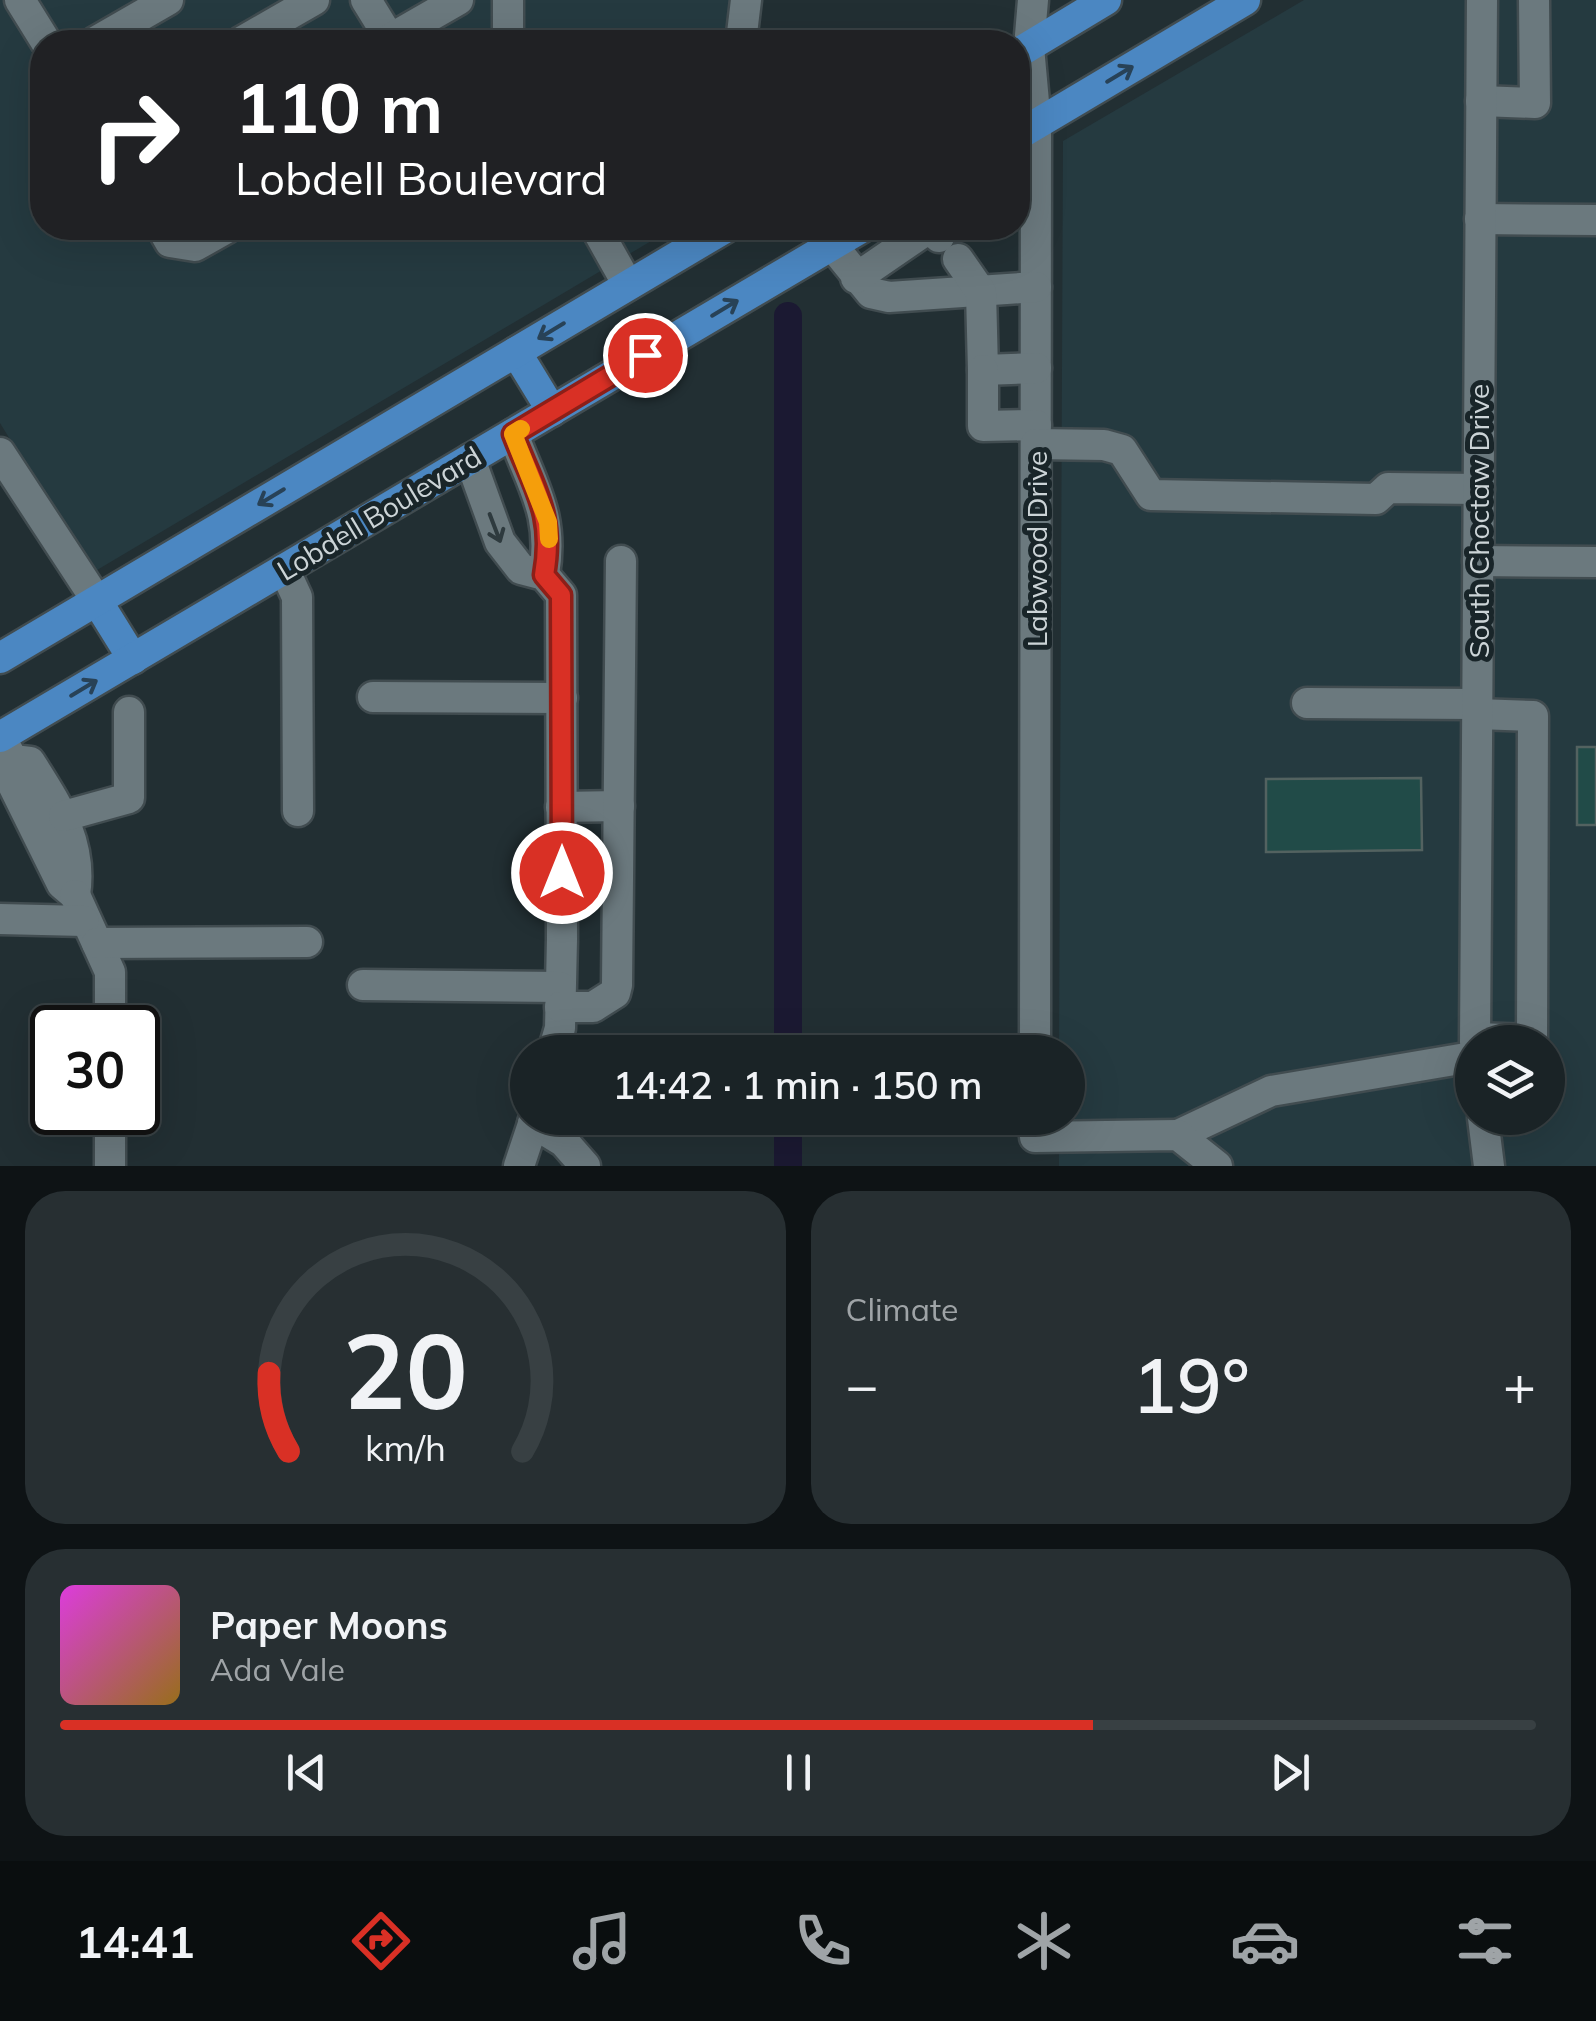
<!DOCTYPE html>
<html lang="en">
<head>
<meta charset="utf-8">
<style>
	body { margin:0; font-family:Mulish,sans-serif; background:#272f32; color:#f1f3f6; height:100vh; display:flex; flex-direction:column; font-size:38px; white-space:nowrap }
	* { box-sizing:border-box; margin:0 }
	p { font-size:32px; color:#9fa4a7 }
	.icon { flex:none; width:55px; height:55px; fill:none; stroke:currentColor; stroke-width:2; stroke-linecap:round; stroke-linejoin:round }
	.map { position:relative; height:1166px; overflow:hidden }
	.panel { display:flex; flex-direction:column; gap:25px; padding:25px; background:#0e1315; flex:1 }
	.panel>* { flex:none }
	.banner { position:absolute; left:30px; top:30px; width:1000px; height:210px; border-radius:40px; box-shadow:0 10px 40px #0002,0 0 0 2px #384043; background:#202124; color:#fff; overflow:hidden }
	.tools { position:absolute; left:1455px; top:1025px; display:grid; gap:20px }
	.tools a { display:grid; place-items:center; width:110px; height:110px; border-radius:50%; background:#1a2326; box-shadow:0 10px 40px #0002,0 0 0 2px #384043; font-size:50px }
	.speed { position:absolute; left:30px; top:1005px; display:flex; gap:20px; font-size:50px; font-weight:700; text-align:center }
	.speed>* { display:grid; place-content:center; width:130px; height:130px; border-radius:50%; background:#1a2326; box-shadow:0 10px 40px #0002,0 0 0 2px #384043; line-height:1 }
	.speed .limit { border:5px solid #111; border-radius:15px; background:#fff; color:#111 }
	.pin { position:absolute; display:grid; place-items:center; width:85px; height:85px; color:#fff; margin:-42px; border:5px solid #fff; border-radius:50%; box-shadow:0 2px 10px #0007 }
	.me { position:absolute; width:110px; margin:-55px; rotate:0deg; stroke-linejoin:round; filter:drop-shadow(0 0 8px #0008) }
	.turn { display:flex; align-items:center; gap:35px; height:210px; padding:0 40px; font-size:45px }
	.turn .icon { width:130px; height:130px; stroke-width:2.5 }
	.turn b { display:block; font-size:70px; line-height:85px }
	.big { font-size:75px; font-weight:600; line-height:1.1 }
	.panel .widget { flex:1; display:flex; flex-direction:column; justify-content:center; gap:15px; min-width:0; padding:0 35px; border-radius:40px; background:#272f32 }
	.panel .dial { align-items:center; gap:0 }
	.dial svg { height:260px; overflow:visible; fill:none; stroke:#384043; stroke-width:7; stroke-linecap:round; text-anchor:middle }
	.dial text { fill:#f1f3f6; stroke:none }
	.song { display:flex; align-items:center; gap:30px }
	.cover { width:120px; height:120px; border-radius:15px; background:linear-gradient(135deg,hsl(300 70% 55%),hsl(40 70% 35%)) }
	.played { height:10px; border-radius:5px; background:linear-gradient(90deg,#d93025 70%,#384043 70%) }
	.keys { display:flex; justify-content:space-around; direction:ltr }
	.heat { display:flex; justify-content:space-between; align-items:center; font-size:55px; direction:ltr }
	.panel .tiles { flex:1; display:grid; gap:25px; grid-template-columns:1fr 1fr }
	.widget:last-child { grid-column:span 2 }
	.trip { position:absolute; left:510px; top:1035px; width:575px; height:100px; border-radius:50px; background:#1a2326; box-shadow:0 10px 40px #0002,0 0 0 2px #384043; font-weight:600; line-height:100px; text-align:center }
	.tabs { display:flex; height:160px; justify-content:space-around; align-items:center; background:#0a0e0f; color:#9fa4a7 }
	.tabs .icon { width:70px; height:70px }
	.tabs .current { color:#d93025 }
	.tabs b { font-size:45px; color:#f1f3f6 }
	.map>svg:first-child { display:block }
	.built { fill:#253a40; fill-rule:evenodd }
	.lines { fill:none; stroke-linecap:round; stroke-linejoin:round }
	.canal { stroke:#1b1932; stroke-width:28 }
	.building { fill:#214b48; stroke:#536260; stroke-width:2.5 }
	.minor-casing { stroke:#414c50; stroke-width:35 }
	.major-casing { stroke:#414c50; stroke-width:35 }
	.minor { stroke:#6b797e; stroke-width:30 }
	.major { stroke:#4b87c2; stroke-width:30 }
	.oneway { stroke:#284257 }
	.oneway2 { stroke:#2e3a3e }
	.route-casing { stroke:#8d1f18; stroke-width:25 }
	.route { stroke:#d93025; stroke-width:18 }
	.slow { stroke:#f59e0b; stroke-width:18 }
	.labels { text-anchor:middle; dominant-baseline:central; stroke-width:10; stroke-linejoin:round; paint-order:stroke }
	.street-label { font-size:28px; fill:#ccd4d7; stroke:#192529 }
</style>
</head>
<body>
<div class="map">
<svg width="1596" height="1166" viewBox="0 0 1596 1166">
	<rect width="100%" height="100%" fill="#222f33"/>
	<!-- built -->
	<g class="built">
		<polygon points="0,0 757,0 757,42 42,42 42,228 673,228 92,573 0,423"/>
		<path d="M1304,0h292v1166h-537v-48h9v-66h-9l4,-911zM1472,1042h76v76h-76z"/>
	</g>
	<g class="lines">
		<!-- canal -->
		<g class="canal">
			<polyline points="788,1052 788,316"/>
			<polyline points="788,1166 788,1118"/>
		</g>
	</g>
	<!-- building -->
	<g class="building">
		<rect x="1577" y="747" width="19" height="78"/>
		<polygon points="1421,778 1422,850 1266,852 1266,779"/>
	</g>
	<g class="lines">
		<!-- minor casing -->
		<g class="minor-casing">
			<g id="minor">
				<polyline points="20,0 46,42"/>
				<polyline points="366,0 390,39"/>
				<polyline points="1033,0 1029,47 1036,124 1035,1052"/>
				<polyline points="95,42 168,0"/>
				<polyline points="241,42 314,0"/>
				<polyline points="392,42 390,39 458,0"/>
				<polyline points="508,42 508,0"/>
				<polyline points="741,42 746,0"/>
				<polyline points="1481,101 1535,103 1534,0"/>
				<polyline points="1480,219 1596,220"/>
				<polyline points="162,228 170,242 195,246 227,228"/>
				<polyline points="596,228 628,285"/>
				<polyline points="832,245 871,293 889,297 1036,287"/>
				<polyline points="958,259 981,292 983,370 1036,368"/>
				<polyline points="856,278 929,228 939,237"/>
				<polyline points="983,370 983,426 1036,425"/>
				<path d="M513,434c20,54 41,81 31,141"/>
				<polyline points="1036,444 1104,445 1122,450 1151,495 1376,499 1388,488 1479,489"/>
				<polyline points="0,453 97,601"/>
				<polyline points="470,459 500,542 521,569 544,575 561,595 562,939 560,1028 553,1052"/>
				<polyline points="1478,561 1596,562"/>
				<polyline points="284,569 297,597 298,811"/>
				<polyline points="373,697 562,698"/>
				<polyline points="1307,703 1477,704"/>
				<path d="M0,737l13,23 -4,17 53,107 13,11c8,-53 -18,-90 -45,-133l-17,-2"/>
				<polyline points="561,807 619,806"/>
				<polyline points="64,816 129,798 129,712"/>
				<polyline points="75,895 110,972 110,1028"/>
				<polyline points="0,919 84,921"/>
				<polyline points="97,943 307,942"/>
				<polyline points="363,985 560,987"/>
				<polyline points="560,1007 593,1007 615,993 617,985 621,561"/>
				<polyline points="1476,1038 1532,1040 1533,716 1477,714"/>
				<polyline points="1475,1042 1482,0"/>
				<polyline points="110,1112 110,1166"/>
				<polyline points="1483,1118 1489,1166"/>
				<polyline points="533,1123 564,1142 585,1166"/>
				<polyline points="1178,1135 1271,1091 1472,1057"/>
				<polyline points="1035,1137 1178,1135 1217,1166"/>
				<polyline points="519,1166 535,1118"/>
			</g>
		</g>
		<!-- major casing -->
		<g class="major-casing">
			<g id="major">
				<polyline points="1018,53 1106,0"/>
				<polyline points="1018,135 1245,0"/>
				<polyline points="516,352 552,411"/>
				<polyline points="97,601 133,659"/>
				<polyline points="0,658 725,228"/>
				<polyline points="0,737 861,228"/>
			</g>
		</g>
		<!-- minor -->
		<use href="#minor" class="minor"/>
		<!-- major -->
		<use href="#major" class="major"/>
	</g>
	<!-- one-way arrows -->
	<defs><path id="oneway-shaft" d="M-6 0H5M1.5-3L5.5 0L1.5 3" fill="none" stroke-width="1.6" stroke-linecap="round" stroke-linejoin="round" transform="scale(2.5)"/></defs>
	<g class="oneway">
		<use href="#oneway-shaft" transform="translate(1120 74) rotate(-31)"/>
		<use href="#oneway-shaft" transform="translate(725 308) rotate(-31)"/>
		<use href="#oneway-shaft" transform="translate(551 331) rotate(149)"/>
		<use href="#oneway-shaft" transform="translate(271 497) rotate(149)"/>
		<use href="#oneway-shaft" transform="translate(84 688) rotate(-31)"/>
	</g>
	<use class="oneway2" href="#oneway-shaft" transform="translate(495 528) rotate(69)"/>
	<g class="lines">
		<!-- route casing -->
		<g class="route-casing">
			<path id="route" d="M562,873l-1,-278 -17,-20c11,-61 -10,-86 -31,-141l132,-79"/>
		</g>
		<!-- route -->
		<use href="#route" class="route"/>
		<!-- slow -->
		<polyline class="slow" points="521,429 513,434 548,522 549,539"/>
	</g>
	<g class="labels">
		<!-- street labels -->
		<g class="street-label">
			<text transform="translate(379 513) rotate(-31)">Lobdell Boulevard</text>
			<text transform="translate(1478 521) rotate(-90)">South Choctaw Drive</text>
			<text transform="translate(1036 549) rotate(-90)">Labwood Drive</text>
		</g>
	</g>
</svg>
<div class="tools">
<a><svg class="icon" aria-label="layers" viewBox="0 0 24 24"><path d="M12 4l9 5-9 5-9-5zM3 14l9 5 9-5"/></svg></a>
</div>
<div class="speed"><div class="limit">30</div></div>
<div class="pin" style="left:645px;top:355px;background:#d93025"><svg class="icon" aria-label="arrive" viewBox="0 0 24 24"><path d="M6 21V4h12l-3 4 3 4H6"/></svg></div>
<svg class="me" style="left:562px;top:873px" viewBox="-20 -20 40 40"><circle r="17" fill="#d93025" stroke="#fff" stroke-width="3"/><path d="M0-11L8 9 0 5-8 9z" fill="#fff"/></svg>
<div class="trip">14:42 · 1 min · 150 m</div>
<div class="banner">
<div class="turn"><svg class="icon" aria-label="right" viewBox="0 0 24 24"><path d="M7 20v-9h11M14 6l5 5-5 5"/></svg><div><b>110 m</b>Lobdell Boulevard</div></div>
</div>
</div>
<section class="panel">
<div class="tiles">
<div class="widget dial"><svg viewBox="0 0 100 80">
<path d="M14 69A42 42 0 1 1 86 69"/>
<path d="M14 69A42 42 0 0 1 8 45" stroke="#d93025"/>
<text x="50" y="56" font-size="32" font-weight="700">20</text>
<text x="50" y="72" font-size="11">km/h</text>
</svg></div>
<div class="widget"><p>Climate</p>
<div class="heat"><a>−</a><b class="big">19°</b><a>+</a></div>
</div>
<div class="widget">
<div class="song"><i class="cover"></i><div><b>Paper Moons</b><p>Ada Vale</p></div></div>
<div class="played"></div>
<div class="keys"><svg class="icon" aria-label="previous" viewBox="0 0 24 24"><path d="M18 5L8 12l10 7zM5 5v14"/></svg><svg class="icon" aria-label="pause" viewBox="0 0 24 24"><path d="M8 5v14M16 5v14"/></svg><svg class="icon" aria-label="next" viewBox="0 0 24 24"><path d="M6 5l10 7-10 7zM19 5v14"/></svg></div>
</div>
</div>
</section>
<nav class="tabs">
<b>14:41</b>
<svg class="icon current" aria-label="directions" viewBox="0 0 24 24"><path d="M12 3l9 9-9 9-9-9zM9 14v-3h6M13 9l2 2-2 2"/></svg>
<svg class="icon" aria-label="music" viewBox="0 0 24 24"><path d="M9 18V5l10-2v13"/><circle cx="6" cy="18" r="3"/><circle cx="16" cy="16" r="3"/></svg>
<svg class="icon" aria-label="phone" viewBox="0 0 24 24"><path d="M5 4h4l2 5-3 2q2 4 5 5l2-3 5 2v4C11 20 4 13 5 4z"/></svg>
<svg class="icon" aria-label="climate" viewBox="0 0 24 24"><path d="M12 3v18M4 7l16 10M4 17L20 7"/></svg>
<svg class="icon" aria-label="car" viewBox="0 0 24 24"><path d="M5 17H2v-5l4-1 3-4h7l3 4 3 1v5h-3M9 17h6M6 11h13"/><circle cx="7" cy="17" r="2"/><circle cx="17" cy="17" r="2"/></svg>
<svg class="icon" aria-label="filters" viewBox="0 0 24 24"><path d="M4 7h16M4 17h16"/><circle cx="9" cy="7" r="2"/><circle cx="15" cy="17" r="2"/></svg>
</nav>
</body>
</html>
